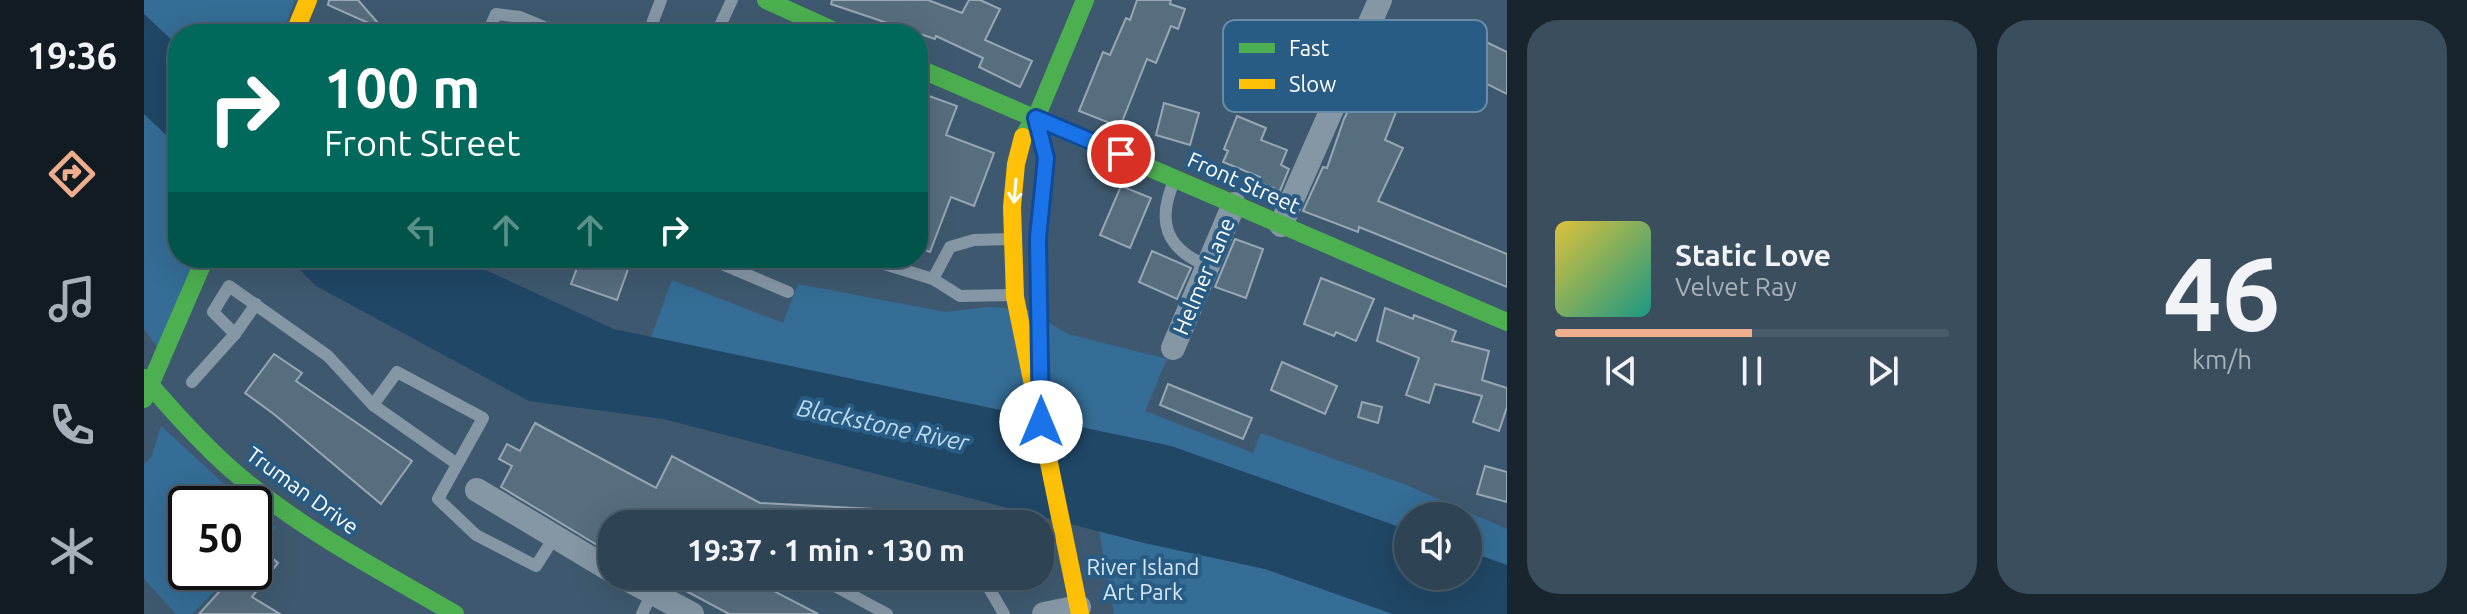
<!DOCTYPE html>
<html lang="en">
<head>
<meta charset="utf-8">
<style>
	body { margin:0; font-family:Ubuntu,sans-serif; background:#3a4e5d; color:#f1f3f6; height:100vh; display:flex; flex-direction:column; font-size:30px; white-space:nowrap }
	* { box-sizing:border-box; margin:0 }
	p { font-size:26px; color:#a7b0b8 }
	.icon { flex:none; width:44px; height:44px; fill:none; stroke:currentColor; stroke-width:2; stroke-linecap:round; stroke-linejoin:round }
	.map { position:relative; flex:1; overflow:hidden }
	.side { display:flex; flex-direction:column; gap:20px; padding:20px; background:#19252e; width:960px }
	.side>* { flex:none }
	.hud { position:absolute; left:24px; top:24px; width:760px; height:244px; border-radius:32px; box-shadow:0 8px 32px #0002,0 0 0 2px #495c6a; background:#00695c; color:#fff; overflow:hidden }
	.fabs { position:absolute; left:1250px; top:502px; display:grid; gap:16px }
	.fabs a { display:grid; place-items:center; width:88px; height:88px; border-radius:50%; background:#2e4353; box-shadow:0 8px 32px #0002,0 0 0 2px #495c6a; font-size:40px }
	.speed { position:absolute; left:24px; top:486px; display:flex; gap:16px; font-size:40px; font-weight:700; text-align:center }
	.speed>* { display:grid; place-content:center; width:104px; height:104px; border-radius:50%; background:#2e4353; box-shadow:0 8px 32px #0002,0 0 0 2px #495c6a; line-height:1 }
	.speed .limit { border:4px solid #111; border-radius:12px; background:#fff; color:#111 }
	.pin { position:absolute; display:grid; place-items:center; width:68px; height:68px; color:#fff; margin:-34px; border:4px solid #fff; border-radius:50%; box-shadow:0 2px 8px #0007 }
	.me { position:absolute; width:88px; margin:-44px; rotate:0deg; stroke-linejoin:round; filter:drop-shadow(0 0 6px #0008) }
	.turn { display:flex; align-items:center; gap:28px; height:168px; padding:0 24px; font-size:36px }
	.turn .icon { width:104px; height:104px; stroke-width:2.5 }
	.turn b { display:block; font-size:56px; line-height:68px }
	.lanes { display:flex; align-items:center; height:76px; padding:0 24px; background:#0003; justify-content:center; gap:40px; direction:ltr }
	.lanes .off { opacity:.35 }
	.side .card { flex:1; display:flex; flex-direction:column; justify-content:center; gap:12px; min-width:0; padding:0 28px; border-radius:32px; background:#3a4e5d }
	.side .dial { align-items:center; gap:0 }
	.dial b { font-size:104px; line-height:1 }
	.song { display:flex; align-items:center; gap:24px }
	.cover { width:96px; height:96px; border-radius:12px; background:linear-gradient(135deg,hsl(50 70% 55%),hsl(170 70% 35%)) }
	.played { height:8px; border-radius:4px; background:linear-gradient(90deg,#eead8d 50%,#495c6a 50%) }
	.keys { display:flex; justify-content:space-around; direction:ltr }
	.side .tiles { flex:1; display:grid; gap:20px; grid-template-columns:repeat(2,1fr) }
	.trip { position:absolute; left:454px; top:510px; width:456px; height:80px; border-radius:32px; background:#2e4353; box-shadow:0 8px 32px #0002,0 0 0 2px #495c6a; font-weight:600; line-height:80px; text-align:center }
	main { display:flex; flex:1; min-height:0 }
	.menu { display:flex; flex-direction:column; width:144px; justify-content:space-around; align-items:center; background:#121b21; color:#a7b0b8 }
	.menu .icon { width:56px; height:56px }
	.menu .active { color:#eead8d }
	.menu b { font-size:36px; color:#f1f3f6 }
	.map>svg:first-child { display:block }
	.green { fill:#356d96 }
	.water { fill:#204766 }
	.building { fill:#576e7f; stroke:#98a7b4; stroke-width:2 }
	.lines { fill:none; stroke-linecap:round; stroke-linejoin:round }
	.lane { stroke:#8596a5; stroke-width:12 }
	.street { stroke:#8596a5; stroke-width:24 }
	.fast { stroke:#4caf50; stroke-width:18 }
	.slow { stroke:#ffc107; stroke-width:18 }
	.fast-bridge { stroke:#4caf50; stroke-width:18 }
	.oneway { stroke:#f6fbf6 }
	.route-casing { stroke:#114b97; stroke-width:20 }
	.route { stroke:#1a73e8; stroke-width:14 }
	.labels { text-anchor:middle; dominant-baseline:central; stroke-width:8; stroke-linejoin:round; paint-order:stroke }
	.street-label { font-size:22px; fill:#fff; stroke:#295c84 }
	.park-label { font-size:22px; fill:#d7e9f6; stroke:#295c84 }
	.water-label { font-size:24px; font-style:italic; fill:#bfdbee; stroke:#295c84 }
	.key { fill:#295c84; stroke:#698da9; stroke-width:2 }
	.key-label { font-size:22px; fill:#fff }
</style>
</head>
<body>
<main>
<nav class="menu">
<b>19:36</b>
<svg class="icon active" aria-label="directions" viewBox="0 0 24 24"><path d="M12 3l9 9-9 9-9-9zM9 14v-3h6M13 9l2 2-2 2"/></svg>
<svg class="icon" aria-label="music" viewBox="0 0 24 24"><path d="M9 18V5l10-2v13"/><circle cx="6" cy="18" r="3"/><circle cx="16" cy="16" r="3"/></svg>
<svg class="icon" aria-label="phone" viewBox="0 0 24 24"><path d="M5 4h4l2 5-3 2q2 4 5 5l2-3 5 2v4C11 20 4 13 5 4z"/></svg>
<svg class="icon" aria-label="climate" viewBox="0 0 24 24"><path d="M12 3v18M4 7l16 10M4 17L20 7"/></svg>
</nav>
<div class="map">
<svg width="1363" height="614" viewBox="0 0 1363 614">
	<rect width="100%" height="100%" fill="#3e596f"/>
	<!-- green -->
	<g class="green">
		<polygon points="0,0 151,0 138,34 34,34 34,46 0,14"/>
		<polygon points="0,114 34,146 34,258 51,258 14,348 0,329"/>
		<polygon points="528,280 639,323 654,284 802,312 843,307 882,309 924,334 1023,359 1001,411 1109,453 1117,433 1260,484 1363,529 1363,566 1324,552 1324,516 1264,516 1264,531 1027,446 507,337"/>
		<polygon points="17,426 102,504 42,504 42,572 89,572 48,614 32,614 0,579 0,464 7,458"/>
		<polygon points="110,510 133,527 110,551"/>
		<polygon points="955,531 1121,569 1249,614 970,614"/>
	</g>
	<!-- water -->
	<g class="water">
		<polygon points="0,14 34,46 34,146 0,114"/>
		<polygon points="144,258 315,258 470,329 1027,446 1264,530 1264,576 1324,576 1324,551 1363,565 1363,614 1249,614 1121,569 1000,543 519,419 385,401 172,286"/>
	</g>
	<!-- building -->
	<g class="building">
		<polygon points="185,0 214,0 240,30 184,5"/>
		<polygon points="688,0 784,0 818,13 825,0 836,0 856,9 841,40 888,61 876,87 835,67 839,58 792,36 791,39 687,4"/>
		<polygon points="993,0 1027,0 1026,4 1041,9 1034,29 1027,26 1012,63 1003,59 976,127 935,111 959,52 966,55 982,18 986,20"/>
		<polygon points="1249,32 1286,47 1275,77 1267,74 1241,140 1259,148 1234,201 1363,254 1363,287 1215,227 1214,232 1159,211 1179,167 1183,168 1200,119 1204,111 1207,112 1223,72 1232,75"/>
		<polygon points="1338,40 1363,52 1363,94 1321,73"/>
		<polygon points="774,92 813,106 802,135 850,153 830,206 807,197 786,252 774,247"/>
		<polygon points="1020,103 1055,113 1046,145 1012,135"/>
		<polygon points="1093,116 1122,128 1117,140 1143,150 1137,165 1145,169 1136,191 1114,182 1116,177 1079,162 1084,151 1080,149"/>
		<polygon points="977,186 1007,198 986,248 956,235"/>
		<polygon points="1091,239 1119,249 1102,298 1071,287"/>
		<polygon points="1008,251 1047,268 1033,299 995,282"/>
		<polygon points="437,258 488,258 473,300 427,284"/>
		<polygon points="1177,278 1230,299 1212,341 1192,332 1190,336 1160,324"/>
		<polygon points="1241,308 1269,319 1270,315 1312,331 1308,341 1345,351 1338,380 1363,388 1363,407 1355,431 1329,422 1338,396 1291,384 1285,403 1262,395 1275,358 1233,341"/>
		<polygon points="130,354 158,373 152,381 268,461 237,504 131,415 101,393"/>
		<polygon points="1138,362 1193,386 1181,414 1127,390"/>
		<polygon points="1024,384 1108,418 1099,439 1016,405"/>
		<polygon points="1218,402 1238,407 1234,423 1214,417"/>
		<polygon points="391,423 512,488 528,456 616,503 768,511 768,524 468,524 468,554 357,487 368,466 355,459 363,444 376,451"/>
		<polygon points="1341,466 1363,472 1363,502 1333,494"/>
		<polygon points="110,543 134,563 108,597 136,614 55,614 93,572 110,572"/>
		<polygon points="514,576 601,576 674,614 585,614"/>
	</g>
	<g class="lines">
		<!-- lane -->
		<g class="lane">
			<polyline points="346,34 344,32 352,14 376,17 417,34"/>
			<polyline points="504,34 517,0"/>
			<polyline points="572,34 588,0"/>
			<path d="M1031,179c-19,42 -10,69 32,87"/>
			<polyline points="564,258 592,270 597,258"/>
			<polyline points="721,258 789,279 816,296 869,295"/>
			<polyline points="592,270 644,292"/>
			<polyline points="789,279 806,247 830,240 866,239"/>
			<polyline points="112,304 91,334 69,312 85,286 184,356 229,405 313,464"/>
			<polyline points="48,382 91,334"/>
			<polyline points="229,405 253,372 339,418 294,499 332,535 392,566 411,536"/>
			<polyline points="838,576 860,614"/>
			<polyline points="689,585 743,614"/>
			<polyline points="498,614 508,593"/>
		</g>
		<!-- street -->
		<g class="street">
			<polyline points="1137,225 1236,0"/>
			<polyline points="1029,348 1090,204"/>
			<polyline points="333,490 468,571"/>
			<polyline points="477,576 548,614"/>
			<polyline points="900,614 935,607"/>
		</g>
		<!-- fast -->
		<g class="fast">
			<polyline points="622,0 697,34"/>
			<polyline points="774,68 1363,322"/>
			<polyline points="892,118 902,158 894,238 897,357"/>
			<polyline points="879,137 894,113 941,0"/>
			<path d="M0,378c28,32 57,65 89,93 67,58 146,99 222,143"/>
		</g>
		<!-- slow -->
		<g class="slow">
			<polyline points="150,34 164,0"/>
			<polyline points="879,137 872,164 868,207 871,297 936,614"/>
		</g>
		<!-- fast-bridge -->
		<polyline class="fast-bridge" points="0,399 61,258"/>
	</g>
	<!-- one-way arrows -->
	<defs><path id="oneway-shaft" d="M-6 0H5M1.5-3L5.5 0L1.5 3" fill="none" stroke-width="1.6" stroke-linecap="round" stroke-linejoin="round" transform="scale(2)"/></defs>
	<use class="oneway" href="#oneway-shaft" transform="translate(871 191) rotate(95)"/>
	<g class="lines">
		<!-- route casing -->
		<g class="route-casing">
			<polyline id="route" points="897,422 894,238 902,158 892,118 977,154"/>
		</g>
		<!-- route -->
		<use href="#route" class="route"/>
	</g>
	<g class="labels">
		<!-- street labels -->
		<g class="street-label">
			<text transform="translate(1100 182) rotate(24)">Front Street</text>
			<text transform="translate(1059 276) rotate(-67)">Helmer Lane</text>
			<text transform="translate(159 490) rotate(36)">Truman Drive</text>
		</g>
		<!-- park labels -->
		<g class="park-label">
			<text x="999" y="566">River Island<tspan x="999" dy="25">Art Park</tspan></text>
		</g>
		<!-- water labels -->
		<g class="water-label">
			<text transform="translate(739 425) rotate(12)">Blackstone River</text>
		</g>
	</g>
	<!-- legend -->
	<rect x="1079" y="20" width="264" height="92" rx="12" class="key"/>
	<rect x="1095" y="43" width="36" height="10" fill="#4caf50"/>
	<rect x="1095" y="79" width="36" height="10" fill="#ffc107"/>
	<g class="key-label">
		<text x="1145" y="56">Fast</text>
		<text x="1145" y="92">Slow</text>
	</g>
</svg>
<div class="fabs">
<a><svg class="icon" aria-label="sound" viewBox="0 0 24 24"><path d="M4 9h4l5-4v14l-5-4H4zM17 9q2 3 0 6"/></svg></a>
</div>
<div class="speed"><div class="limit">50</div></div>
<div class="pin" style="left:977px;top:154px;background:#d93025"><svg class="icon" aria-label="arrive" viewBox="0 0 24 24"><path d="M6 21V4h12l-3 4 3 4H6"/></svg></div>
<svg class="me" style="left:897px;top:422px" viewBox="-20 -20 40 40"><circle r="19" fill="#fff"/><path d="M0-13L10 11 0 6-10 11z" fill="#1a73e8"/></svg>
<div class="trip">19:37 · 1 min · 130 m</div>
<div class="hud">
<div class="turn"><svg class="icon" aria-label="right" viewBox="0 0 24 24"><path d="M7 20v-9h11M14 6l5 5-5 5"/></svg><div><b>100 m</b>Front Street</div></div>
<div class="lanes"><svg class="icon off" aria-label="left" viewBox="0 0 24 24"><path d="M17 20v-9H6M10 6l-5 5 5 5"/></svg><svg class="icon off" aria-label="ahead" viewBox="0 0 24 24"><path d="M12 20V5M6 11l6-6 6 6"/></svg><svg class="icon off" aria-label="ahead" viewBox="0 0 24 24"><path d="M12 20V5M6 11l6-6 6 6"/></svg><svg class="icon" aria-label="right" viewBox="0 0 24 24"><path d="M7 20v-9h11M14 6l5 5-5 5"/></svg></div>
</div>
</div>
<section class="side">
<div class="tiles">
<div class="card">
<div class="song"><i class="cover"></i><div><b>Static Love</b><p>Velvet Ray</p></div></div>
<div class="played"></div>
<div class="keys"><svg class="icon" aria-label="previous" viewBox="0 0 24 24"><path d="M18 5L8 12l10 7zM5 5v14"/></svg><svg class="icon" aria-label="pause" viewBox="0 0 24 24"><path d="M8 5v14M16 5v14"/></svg><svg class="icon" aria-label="next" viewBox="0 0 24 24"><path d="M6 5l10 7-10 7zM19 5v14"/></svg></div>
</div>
<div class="card dial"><b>46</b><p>km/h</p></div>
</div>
</section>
</main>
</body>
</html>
